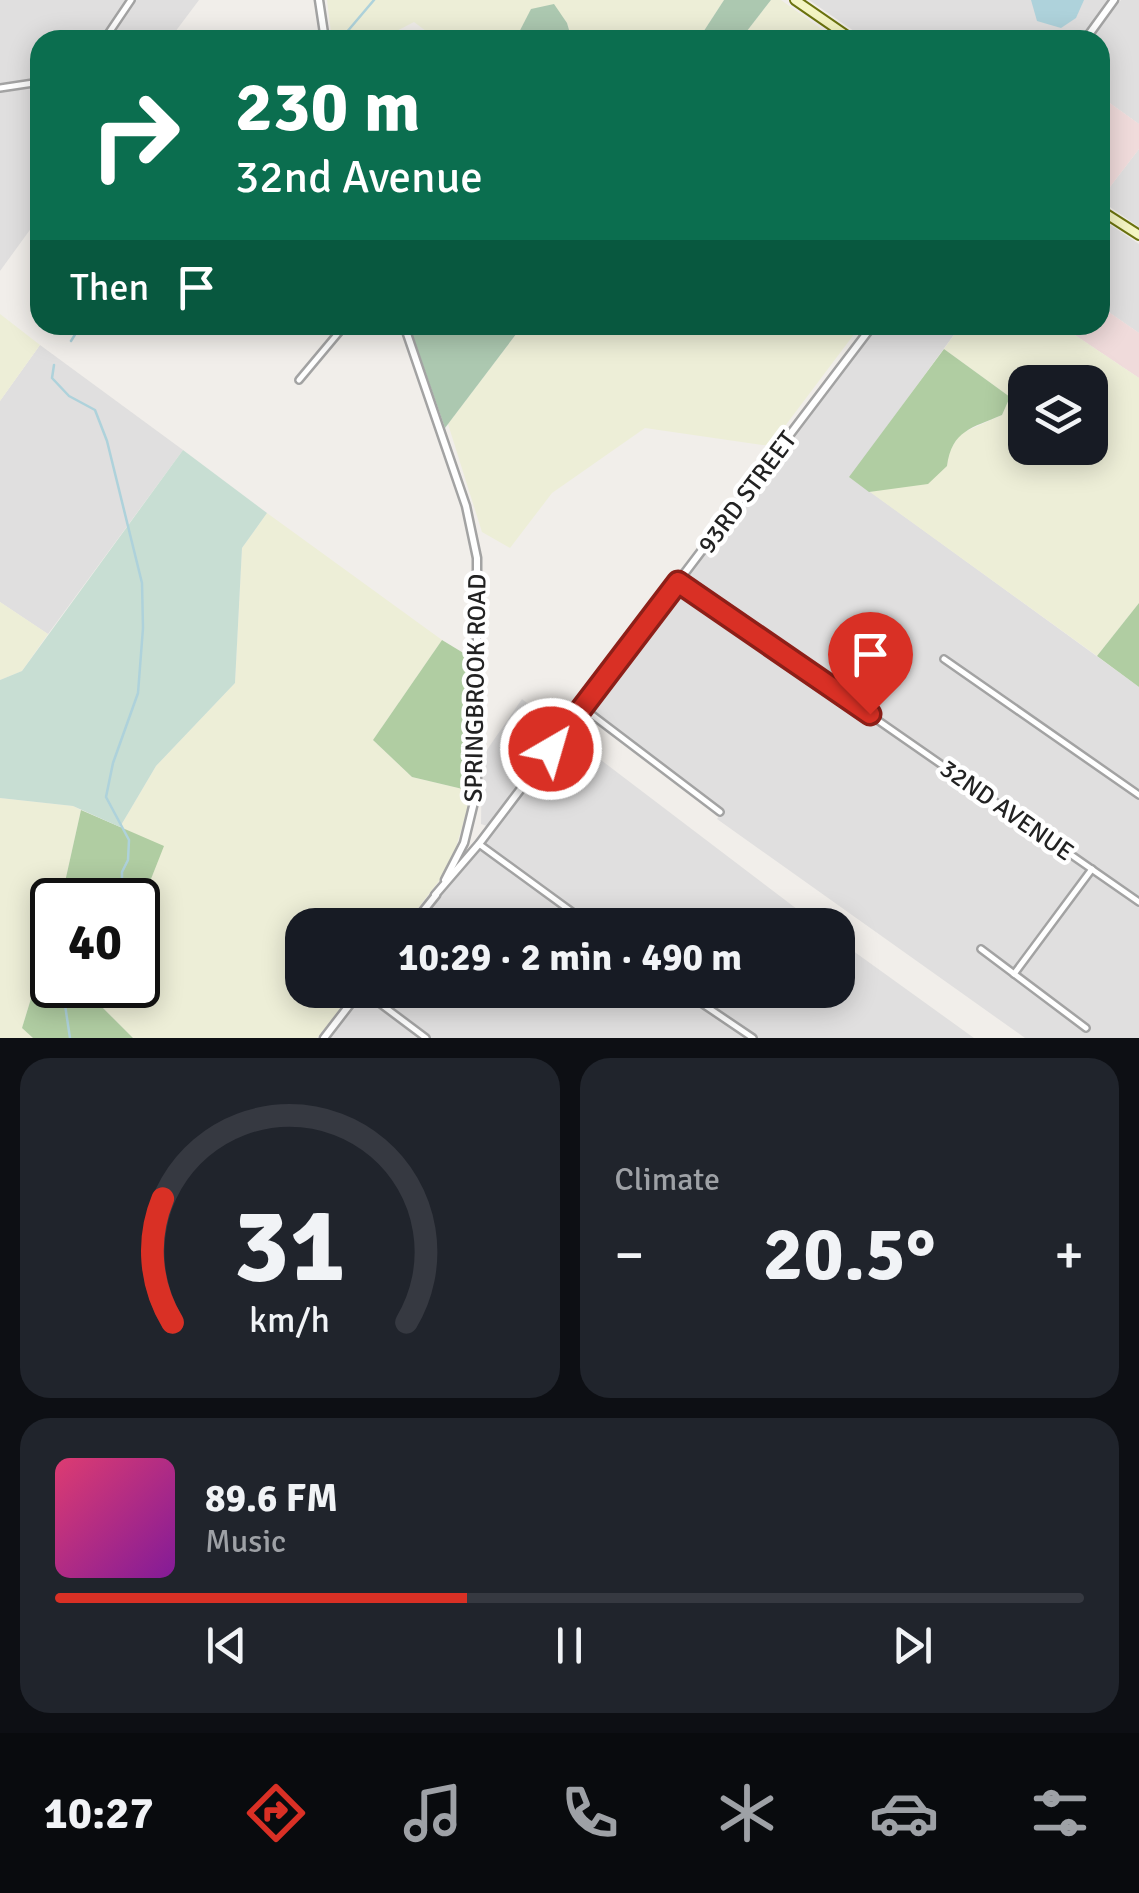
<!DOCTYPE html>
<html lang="en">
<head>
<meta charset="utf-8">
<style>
	body { margin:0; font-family:Signika,sans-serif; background:#20242c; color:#f1f3f6; height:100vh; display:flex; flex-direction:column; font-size:38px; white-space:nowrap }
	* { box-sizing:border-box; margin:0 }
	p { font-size:32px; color:#9ea1a6 }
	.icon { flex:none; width:55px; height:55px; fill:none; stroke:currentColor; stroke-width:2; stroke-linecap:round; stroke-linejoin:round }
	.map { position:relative; height:1038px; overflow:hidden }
	.sheet { display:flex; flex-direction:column; gap:20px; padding:20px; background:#0d0f14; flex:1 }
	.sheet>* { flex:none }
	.guide { position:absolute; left:30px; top:30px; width:1080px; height:305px; border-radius:30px; box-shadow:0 5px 25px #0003; background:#0b6e4f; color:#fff; overflow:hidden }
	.fabs { position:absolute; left:1008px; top:365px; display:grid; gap:20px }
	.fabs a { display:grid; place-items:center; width:100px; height:100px; border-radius:20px; background:#171b24; box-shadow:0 5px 25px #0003; font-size:50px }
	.speed { position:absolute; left:30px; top:878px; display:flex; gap:20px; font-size:50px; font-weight:700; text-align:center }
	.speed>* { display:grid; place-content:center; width:130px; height:130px; border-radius:50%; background:#171b24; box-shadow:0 5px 25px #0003; line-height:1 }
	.speed .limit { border:5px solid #111; border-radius:15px; background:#fff; color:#111 }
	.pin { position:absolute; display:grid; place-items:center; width:85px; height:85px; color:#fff; margin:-102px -42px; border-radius:50% 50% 50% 0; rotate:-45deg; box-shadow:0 0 10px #0007 }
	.pin .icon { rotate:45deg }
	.me { position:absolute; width:110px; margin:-55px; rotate:38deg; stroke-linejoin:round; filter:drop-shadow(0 0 8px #0008) }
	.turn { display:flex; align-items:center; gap:35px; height:210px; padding:0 40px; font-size:45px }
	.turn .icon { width:130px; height:130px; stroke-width:2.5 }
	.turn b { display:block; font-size:70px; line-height:85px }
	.then { display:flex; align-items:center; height:95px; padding:0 40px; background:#0003; gap:20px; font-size:38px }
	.big { font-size:75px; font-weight:700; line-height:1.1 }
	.sheet .widget { flex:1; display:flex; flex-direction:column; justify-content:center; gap:15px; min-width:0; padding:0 35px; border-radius:30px; background:#20242c }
	.sheet .dial { align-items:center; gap:0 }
	.dial svg { height:260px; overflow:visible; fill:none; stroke:#363941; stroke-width:7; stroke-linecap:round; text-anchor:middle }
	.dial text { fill:#f1f3f6; stroke:none }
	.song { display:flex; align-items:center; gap:30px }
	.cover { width:120px; height:120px; border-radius:15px; background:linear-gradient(135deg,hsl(340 70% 55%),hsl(290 70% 35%)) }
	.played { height:10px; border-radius:5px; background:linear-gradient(90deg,#d93025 40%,#363941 40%) }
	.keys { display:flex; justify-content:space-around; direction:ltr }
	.heat { display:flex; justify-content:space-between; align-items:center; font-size:55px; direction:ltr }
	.sheet .tiles { flex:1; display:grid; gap:20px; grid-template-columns:1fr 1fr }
	.widget:last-child { grid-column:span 2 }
	.trip { position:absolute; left:285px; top:908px; width:570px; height:100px; border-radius:30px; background:#171b24; box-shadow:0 5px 25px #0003; font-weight:700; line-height:100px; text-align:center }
	.tab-bar { display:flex; height:160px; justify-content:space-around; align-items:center; background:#090b0e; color:#9ea1a6 }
	.tab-bar .icon { width:70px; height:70px }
	.tab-bar .selected { color:#d93025 }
	.tab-bar b { font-size:45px; color:#f1f3f6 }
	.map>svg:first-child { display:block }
	.residential { fill:#e0dfdf }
	.commercial { fill:#f0dbdb }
	.farmland { fill:#edeed7; fill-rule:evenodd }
	.forest { fill:#b0cda2 }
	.wetland { fill:#c8ded3 }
	.cemetery { fill:#acc8b0 }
	.water { fill:#aed2db }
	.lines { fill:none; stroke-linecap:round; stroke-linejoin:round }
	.stream { stroke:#aed2db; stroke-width:2.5 }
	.minor-casing { stroke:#a3a3a3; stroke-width:10 }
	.tertiary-casing { stroke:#a3a3a3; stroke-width:11 }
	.secondary-casing { stroke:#6b730e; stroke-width:12 }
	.minor { stroke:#fff; stroke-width:5 }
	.tertiary { stroke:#fff; stroke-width:6 }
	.secondary { stroke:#f4f5c3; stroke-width:8 }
	.route-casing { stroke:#8d1f18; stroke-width:25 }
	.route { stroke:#d93025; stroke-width:18 }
	.labels { text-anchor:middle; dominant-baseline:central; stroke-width:9; stroke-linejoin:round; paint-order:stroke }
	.street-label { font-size:25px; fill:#222; stroke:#fff }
</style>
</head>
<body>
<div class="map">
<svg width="1139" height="1038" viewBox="0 0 1139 1038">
	<rect width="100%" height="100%" fill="#f1eeea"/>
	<!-- residential -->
	<g class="residential">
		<polygon points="0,0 199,0 169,40 40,40 40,216 0,271"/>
		<polygon points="809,0 1111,0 1081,40 867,40"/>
		<polygon points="1121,0 1139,0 1139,124 1100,96 1100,40 1091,40"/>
		<polygon points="1139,149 1139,227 1100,200"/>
		<polygon points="1100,218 1139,244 1139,333 1100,306"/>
		<polygon points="876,325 961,325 850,477 1139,687 1139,1038 1025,1038 717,819 723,811 587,707"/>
		<polygon points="40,345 183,450 48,634 0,602 0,401"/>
		<polygon points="522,699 568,735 818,925 417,925 499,821 495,816 487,826 481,824 482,757"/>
		<polygon points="838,940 974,1038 329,1038 366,990 838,990"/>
	</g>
	<!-- commercial -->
	<g class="commercial">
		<polygon points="1100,96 1139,124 1139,149 1100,200"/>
		<polygon points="1100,306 1139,333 1139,378 1060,325 1100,325"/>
	</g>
	<!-- farmland -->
	<g class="farmland">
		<polygon points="327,0 724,0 698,40 572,40 567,23 531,10 515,40 438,40 414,22 379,40 332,40"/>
		<polygon points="771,0 781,0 837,40 740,40"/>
		<polygon points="0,314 40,345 0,401"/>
		<polygon points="523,325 861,325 770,446 645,428 552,493 510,548 482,532 448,424"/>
		<path d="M961,325h99l79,53v225l-42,53 -227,-164 27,-6 50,-20 2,-14 11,-18 42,-19 8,-18 -66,-48zM1025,382h65v66h-65z"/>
		<polygon points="267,513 442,640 373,740 412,777 471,791 466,814 454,854 439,881 405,925 302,925 302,990 355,990 317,1038 133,1038 100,1005 108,985 138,985 138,912 163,847 120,827 156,766 235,683 242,548"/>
		<polygon points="0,602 48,634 22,671 0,680"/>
		<polygon points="0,798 73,806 81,810 61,900 52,900 52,930 22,1028 33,1038 0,1038"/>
	</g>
	<!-- forest -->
	<g class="forest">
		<path d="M944,349l66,48 -8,18c-30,13 -50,15 -55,51l-19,18 -59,8 -20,-15z"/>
		<polygon points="1139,603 1139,687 1097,656"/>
		<polygon points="442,640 470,657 471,791 412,777 373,740"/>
		<polygon points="81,810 164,846 138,912 138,900 61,900"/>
		<polygon points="52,930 52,985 108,985 100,1005 133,1038 33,1038 22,1028"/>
	</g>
	<!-- wetland -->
	<polygon class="wetland" points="183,450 267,513 242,548 235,683 156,766 120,827 73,806 0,798 0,680 22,671"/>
	<!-- cemetery -->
	<g class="cemetery">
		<polygon points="724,0 771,0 740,40 698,40"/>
		<polygon points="554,4 567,23 572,40 515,40 531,9"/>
		<polygon points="409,325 523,325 445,428"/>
	</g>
	<!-- water -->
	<polygon class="water" points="1031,0 1084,0 1076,18 1061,28 1037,21"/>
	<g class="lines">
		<!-- stream -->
		<g class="stream">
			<polyline points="346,33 374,0"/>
			<polyline points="71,341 81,325"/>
			<polyline points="54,365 52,378 69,396 95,410 107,441 142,583 143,628 138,693 113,763 106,797 129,840 128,860 122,872 122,888 116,900"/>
			<polyline points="62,985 70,1038"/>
		</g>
		<!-- minor casing -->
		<g class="minor-casing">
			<g id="minor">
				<polyline points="104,40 131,0"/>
				<polyline points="0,88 40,82"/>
				<polyline points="299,380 345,325"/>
				<polyline points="679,582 1139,902"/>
				<polyline points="944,659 1139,795"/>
				<polyline points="583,708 720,812"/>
				<polyline points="479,844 590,925"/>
				<polyline points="981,949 1086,1028"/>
				<polyline points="1014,974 1092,869"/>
				<polyline points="362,990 426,1038"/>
				<polyline points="682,990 753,1038"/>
			</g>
		</g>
		<!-- tertiary casing -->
		<g class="tertiary-casing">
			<g id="tertiary">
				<polyline points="319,0 325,40"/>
				<polyline points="1085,40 1114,0"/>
				<polyline points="404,325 466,506 477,558 477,790 464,843 445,880"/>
				<polyline points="435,895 479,844 873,325"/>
				<polyline points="412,925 436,895"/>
				<polyline points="324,1038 361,990"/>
			</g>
		</g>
		<!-- secondary casing -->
		<g class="secondary-casing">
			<g id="secondary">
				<polyline points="795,0 853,40"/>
				<polyline points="1100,210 1139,235"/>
			</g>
		</g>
		<!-- minor -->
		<use href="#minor" class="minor"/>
		<!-- tertiary -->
		<use href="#tertiary" class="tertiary"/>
		<!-- secondary -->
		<use href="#secondary" class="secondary"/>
	</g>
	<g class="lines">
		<!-- route casing -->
		<g class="route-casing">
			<polyline id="route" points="551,749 678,582 870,714"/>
		</g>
		<!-- route -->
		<use href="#route" class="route"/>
	</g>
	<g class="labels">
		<!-- street labels -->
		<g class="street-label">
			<text transform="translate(747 492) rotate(-53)">93RD STREET</text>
			<text transform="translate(475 688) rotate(-89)">SPRINGBROOK ROAD</text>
			<text transform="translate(1007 810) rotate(35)">32ND AVENUE</text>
		</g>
	</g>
</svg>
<div class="fabs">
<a><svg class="icon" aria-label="layers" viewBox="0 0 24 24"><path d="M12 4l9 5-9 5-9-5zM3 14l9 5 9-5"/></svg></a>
</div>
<div class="speed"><div class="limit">40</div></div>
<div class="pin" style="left:870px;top:714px;background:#d93025"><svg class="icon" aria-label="arrive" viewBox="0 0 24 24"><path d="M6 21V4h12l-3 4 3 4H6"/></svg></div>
<svg class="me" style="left:551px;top:749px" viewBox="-20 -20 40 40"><circle r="17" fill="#d93025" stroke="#fff" stroke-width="3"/><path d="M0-11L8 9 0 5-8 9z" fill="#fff"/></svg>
<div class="trip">10:29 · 2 min · 490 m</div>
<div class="guide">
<div class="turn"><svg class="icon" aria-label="right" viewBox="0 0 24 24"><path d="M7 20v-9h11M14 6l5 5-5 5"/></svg><div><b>230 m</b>32nd Avenue</div></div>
<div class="then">Then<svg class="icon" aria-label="arrive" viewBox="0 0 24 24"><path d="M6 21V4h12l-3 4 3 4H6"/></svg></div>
</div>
</div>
<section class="sheet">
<div class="tiles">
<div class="widget dial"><svg viewBox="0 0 100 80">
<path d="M14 69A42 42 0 1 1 86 69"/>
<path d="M14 69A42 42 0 0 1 11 31" stroke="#d93025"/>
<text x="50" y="56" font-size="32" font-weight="700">31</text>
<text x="50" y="72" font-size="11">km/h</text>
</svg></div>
<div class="widget"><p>Climate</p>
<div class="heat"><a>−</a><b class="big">20.5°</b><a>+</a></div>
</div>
<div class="widget">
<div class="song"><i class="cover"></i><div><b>89.6 FM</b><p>Music</p></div></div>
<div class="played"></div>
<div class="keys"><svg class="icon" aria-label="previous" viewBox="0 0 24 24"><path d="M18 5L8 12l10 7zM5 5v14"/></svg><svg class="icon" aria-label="pause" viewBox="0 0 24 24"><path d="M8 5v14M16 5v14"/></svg><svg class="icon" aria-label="next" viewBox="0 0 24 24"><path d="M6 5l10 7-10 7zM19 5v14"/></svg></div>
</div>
</div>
</section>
<nav class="tab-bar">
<b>10:27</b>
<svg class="icon selected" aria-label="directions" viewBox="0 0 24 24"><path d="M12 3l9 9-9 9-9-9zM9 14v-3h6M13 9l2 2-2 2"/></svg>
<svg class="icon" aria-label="music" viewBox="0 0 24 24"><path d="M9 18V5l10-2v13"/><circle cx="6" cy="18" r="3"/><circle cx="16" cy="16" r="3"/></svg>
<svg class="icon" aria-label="phone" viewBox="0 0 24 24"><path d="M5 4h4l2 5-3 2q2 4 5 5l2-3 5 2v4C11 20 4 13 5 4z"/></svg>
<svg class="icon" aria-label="climate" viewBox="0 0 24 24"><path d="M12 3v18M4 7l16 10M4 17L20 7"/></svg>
<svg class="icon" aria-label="car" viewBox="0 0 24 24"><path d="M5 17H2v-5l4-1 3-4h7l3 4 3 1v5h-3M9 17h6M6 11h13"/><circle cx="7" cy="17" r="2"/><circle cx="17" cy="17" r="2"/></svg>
<svg class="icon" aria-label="filters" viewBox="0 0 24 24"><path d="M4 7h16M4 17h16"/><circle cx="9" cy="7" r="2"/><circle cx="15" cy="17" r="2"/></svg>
</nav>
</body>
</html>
